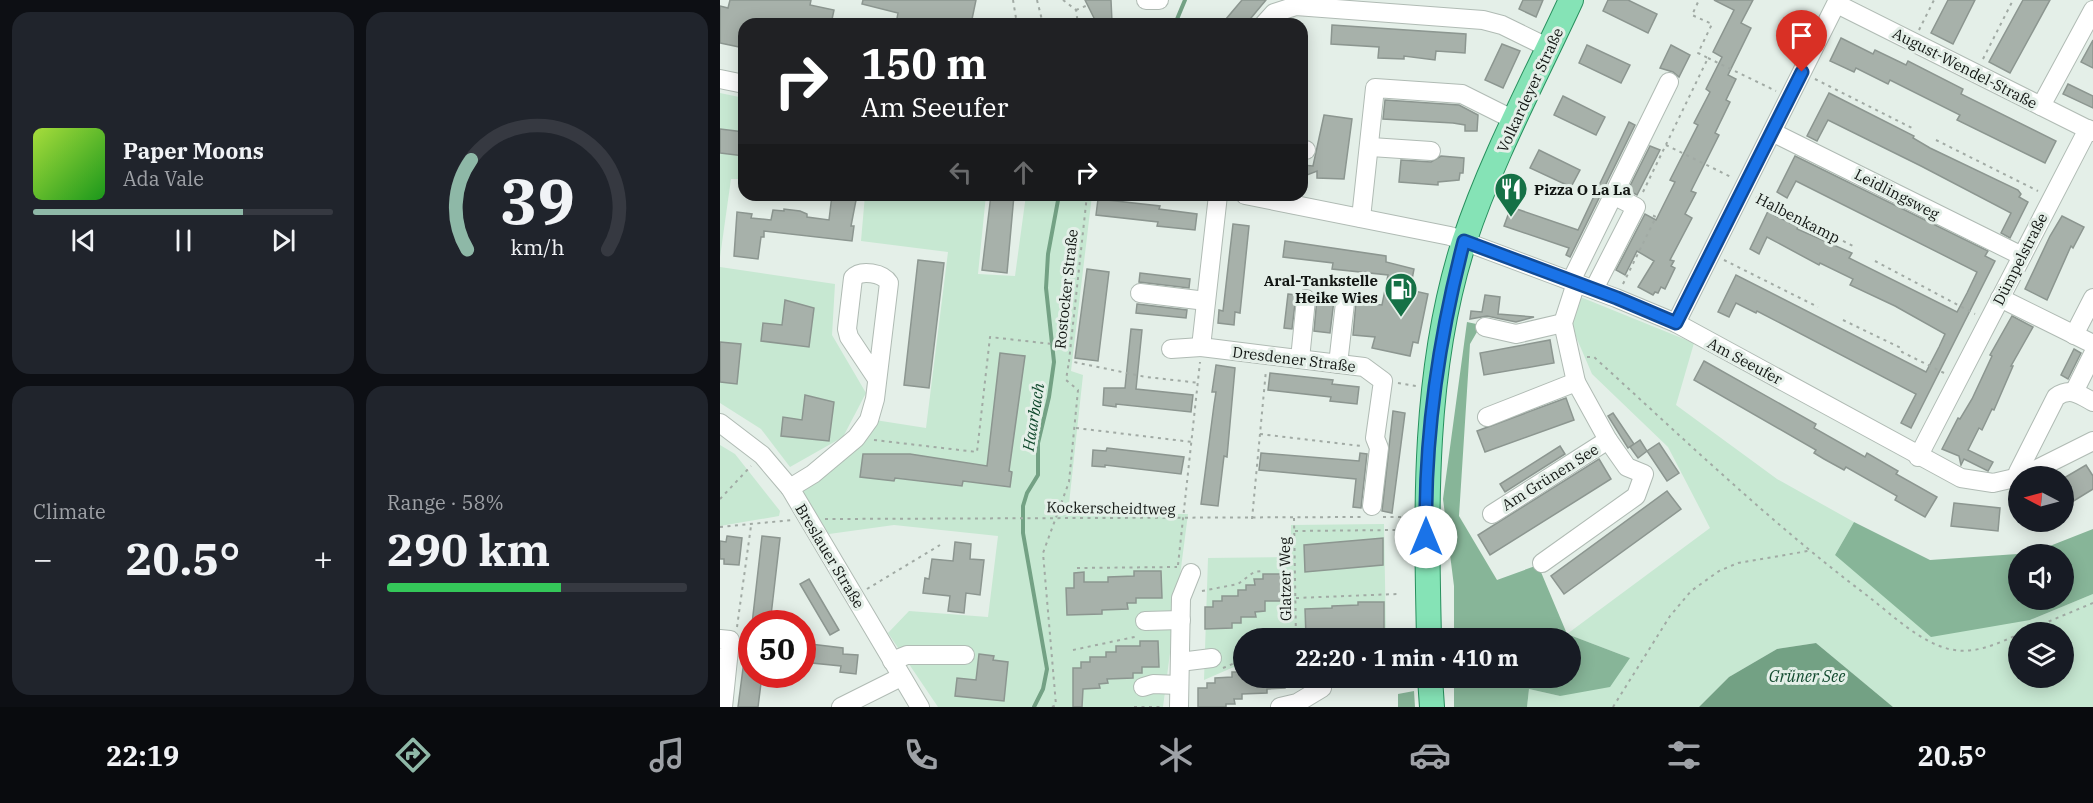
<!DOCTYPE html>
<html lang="en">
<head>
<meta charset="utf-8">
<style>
	body { margin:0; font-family:"IBM Plex Serif",serif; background:#20242c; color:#f1f3f6; height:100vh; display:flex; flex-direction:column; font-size:22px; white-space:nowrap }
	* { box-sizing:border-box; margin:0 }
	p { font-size:20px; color:#9ea1a6 }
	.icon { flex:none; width:33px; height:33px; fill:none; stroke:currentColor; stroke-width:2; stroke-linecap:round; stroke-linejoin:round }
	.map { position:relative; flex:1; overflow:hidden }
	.sheet { display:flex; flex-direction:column; gap:12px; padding:12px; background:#0d0f14; width:720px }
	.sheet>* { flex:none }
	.banner { position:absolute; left:18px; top:18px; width:570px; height:183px; border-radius:18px; box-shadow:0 3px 15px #0003; background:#202124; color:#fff; overflow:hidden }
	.needle { width:39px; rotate:276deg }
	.controls { position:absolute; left:1288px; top:466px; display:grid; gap:12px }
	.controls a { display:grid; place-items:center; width:66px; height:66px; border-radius:50%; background:#171b24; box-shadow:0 3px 15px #0003; font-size:30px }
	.speed { position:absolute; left:18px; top:610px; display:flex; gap:12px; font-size:30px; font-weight:700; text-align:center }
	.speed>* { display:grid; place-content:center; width:78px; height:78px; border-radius:50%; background:#171b24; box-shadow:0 3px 15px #0003; line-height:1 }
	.speed .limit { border:9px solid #d22; background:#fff; color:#111 }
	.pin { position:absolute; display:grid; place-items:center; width:51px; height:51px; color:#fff; margin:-62px -26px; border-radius:50% 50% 50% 0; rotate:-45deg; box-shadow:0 0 6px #0007 }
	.pin .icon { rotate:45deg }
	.me { position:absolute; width:66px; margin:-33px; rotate:0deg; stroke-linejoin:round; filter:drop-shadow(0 0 4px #0008) }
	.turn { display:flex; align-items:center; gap:21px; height:126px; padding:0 24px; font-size:27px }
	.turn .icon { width:78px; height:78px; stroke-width:2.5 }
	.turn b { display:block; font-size:42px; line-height:51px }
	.lanes { display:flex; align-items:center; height:57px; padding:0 24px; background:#0003; justify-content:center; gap:30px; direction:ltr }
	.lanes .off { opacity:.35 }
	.big { font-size:45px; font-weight:700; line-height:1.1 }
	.sheet .tile { flex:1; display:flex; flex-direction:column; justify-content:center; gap:9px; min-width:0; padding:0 21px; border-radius:18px; background:#20242c }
	.sheet .dial { align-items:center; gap:0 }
	.dial svg { height:156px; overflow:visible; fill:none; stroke:#363941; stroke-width:7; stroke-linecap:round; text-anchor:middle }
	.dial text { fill:#f1f3f6; stroke:none }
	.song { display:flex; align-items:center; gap:18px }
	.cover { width:72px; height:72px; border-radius:9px; background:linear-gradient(135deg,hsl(80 70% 55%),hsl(120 70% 35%)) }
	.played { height:6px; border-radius:3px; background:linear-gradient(90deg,#8eb8a7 70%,#363941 70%) }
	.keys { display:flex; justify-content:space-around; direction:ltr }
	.heat { display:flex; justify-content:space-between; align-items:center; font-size:33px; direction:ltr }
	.charge { height:9px; border-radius:4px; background:linear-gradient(90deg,#34c759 58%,#363941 0) }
	.sheet .tiles { flex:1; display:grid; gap:12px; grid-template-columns:repeat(2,1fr) }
	.trip { position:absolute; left:513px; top:628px; width:348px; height:60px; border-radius:30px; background:#171b24; box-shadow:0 3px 15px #0003; font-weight:700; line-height:60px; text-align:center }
	.tab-bar { display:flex; height:96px; justify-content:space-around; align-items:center; background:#090b0e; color:#9ea1a6 }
	.tab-bar .icon { width:42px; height:42px }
	.tab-bar .on { color:#8eb8a7 }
	.tab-bar b { font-size:27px; color:#f1f3f6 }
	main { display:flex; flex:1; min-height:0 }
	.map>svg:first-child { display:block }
	.green { fill:#c7e8d2; fill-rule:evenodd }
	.forest { fill:#87b598; fill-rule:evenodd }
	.water { fill:#73a184 }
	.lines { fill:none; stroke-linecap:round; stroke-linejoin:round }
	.stream { stroke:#73a184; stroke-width:4 }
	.building { fill:#a7b1aa; stroke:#8c9690; stroke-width:1.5 }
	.minor-casing { stroke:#b0bbb4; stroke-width:20 }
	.major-casing { stroke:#28905e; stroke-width:26 }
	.path { stroke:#a1aaa4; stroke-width:2; stroke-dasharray:3 4.5; stroke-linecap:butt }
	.minor { stroke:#fff; stroke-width:18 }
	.major { stroke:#85e3b6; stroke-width:24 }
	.route-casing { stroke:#114b97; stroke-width:15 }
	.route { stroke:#1a73e8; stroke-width:10 }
	.labels { text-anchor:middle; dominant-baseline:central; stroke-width:6; stroke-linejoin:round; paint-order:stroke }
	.street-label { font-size:15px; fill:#121613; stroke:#e4efe8 }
	.poi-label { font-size:15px; font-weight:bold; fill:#121613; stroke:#e4efe8; text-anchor:start }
	.water-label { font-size:16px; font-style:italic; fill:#11492d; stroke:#e4efe8 }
</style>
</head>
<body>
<main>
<section class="sheet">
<div class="tiles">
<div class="tile">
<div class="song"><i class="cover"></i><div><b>Paper Moons</b><p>Ada Vale</p></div></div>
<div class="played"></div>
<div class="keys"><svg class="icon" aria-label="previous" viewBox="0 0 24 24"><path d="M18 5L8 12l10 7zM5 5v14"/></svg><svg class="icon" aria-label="pause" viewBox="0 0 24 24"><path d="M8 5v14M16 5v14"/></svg><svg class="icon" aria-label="next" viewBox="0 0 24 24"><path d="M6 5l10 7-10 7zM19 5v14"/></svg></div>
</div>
<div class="tile dial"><svg viewBox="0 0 100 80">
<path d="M14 69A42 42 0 1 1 86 69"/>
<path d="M14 69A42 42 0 0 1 16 23" stroke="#8eb8a7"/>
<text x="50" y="56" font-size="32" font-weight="700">39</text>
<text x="50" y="72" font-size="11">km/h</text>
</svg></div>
<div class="tile"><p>Climate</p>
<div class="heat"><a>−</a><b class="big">20.5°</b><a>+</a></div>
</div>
<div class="tile"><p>Range · 58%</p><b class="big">290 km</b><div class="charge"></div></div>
</div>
</section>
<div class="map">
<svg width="1373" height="707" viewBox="0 0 1373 707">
	<rect width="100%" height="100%" fill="#e4efe8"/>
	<!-- green -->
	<g class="green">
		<polygon points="0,93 24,98 24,179 11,179 0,257"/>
		<polygon points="145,195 266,195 258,274 295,276 306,195 372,195 351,371 363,375 348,513 468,514 443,707 218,707 168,633 189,611 268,617 278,536 174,525 109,534 81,491 155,420 206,428 228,252 141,241"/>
		<polygon points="0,267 115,284 112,335 146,393 123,437 70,467 41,429 0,403"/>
		<path d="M858,296l116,47 -18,62 101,74 77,43 -19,33 195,65 63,-26v113h-200l-77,-64 -39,6 -48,28 -30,30h-172l2,-18 31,7 70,-38 -63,-24 143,-106 -42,-81 -76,-73 -21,-49zM1299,633h45v45h-45z"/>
		<polygon points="0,445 15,454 60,511 59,516 0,526"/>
		<polygon points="664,524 666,639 524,639 523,663 484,680 488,558 571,557 571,525"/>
	</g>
	<!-- forest -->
	<g class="forest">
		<polygon points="747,322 761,325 750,344 739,516 777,580 818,565 847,634 910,658 890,687 840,696 809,689 807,707 734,707 734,678 850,678 850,639 734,639 734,586 723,499"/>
		<path d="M1134,522l76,38 102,-7 61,-24v65l-63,26 -99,17 -96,-82zM1299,555h45v45h-45z"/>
		<polygon points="694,691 695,707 678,707 678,694"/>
	</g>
	<!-- water -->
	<polygon class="water" points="1096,643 1173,707 979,707 1009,677 1057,649"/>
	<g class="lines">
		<!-- stream -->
		<g class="stream">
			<polyline points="455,24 465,0"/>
			<polyline points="314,707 323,689 327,669 303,533 303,506 307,493 318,475 318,443 329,397 334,362 326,288 328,254 339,195"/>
		</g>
	</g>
	<!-- building -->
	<g class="building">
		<polygon points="10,0 91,0 90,5 114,10 111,24 24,24 24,48 0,43 0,6 8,8"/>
		<polygon points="143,0 256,0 251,24 176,24 178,13 142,4"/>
		<polygon points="365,0 391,0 392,22 377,24"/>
		<polygon points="522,0 546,0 526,24 512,24 506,19"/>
		<polygon points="803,0 823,0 816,17 799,9"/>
		<polygon points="888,0 908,0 937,14 928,33 883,11"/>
		<polygon points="994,0 1033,0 1021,23 1031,28 1008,75 1016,79 1006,100 1010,102 995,133 999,135 971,191 976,193 965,214 972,218 950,260 954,261 951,266 955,268 945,289 941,287 938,293 935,292 933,295 918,287 934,261 917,251 905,275 896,270 925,214 936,220 955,182 950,180 978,125 974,123 990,92 986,89 1002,57 993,52 1014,10"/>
		<polygon points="1228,0 1255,0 1233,44 1211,33"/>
		<polygon points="1303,0 1330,0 1290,73 1269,62"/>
		<polygon points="612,25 746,34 745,53 716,51 715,60 684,56 684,59 658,58 659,47 611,44"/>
		<polygon points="1121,38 1153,54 1155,50 1186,65 1188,61 1243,89 1241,94 1336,141 1325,163 1237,120 1240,115 1170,80 1168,84 1136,68 1134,72 1110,61"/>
		<polygon points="1373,40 1373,68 1361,62"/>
		<polygon points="782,44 800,51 783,88 765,80"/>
		<polygon points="867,45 910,65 901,83 859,63"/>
		<polygon points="951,45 970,55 959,77 953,72 940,68"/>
		<polygon points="1348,84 1373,96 1373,108 1343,94"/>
		<polygon points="1109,93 1194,136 1193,138 1210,148 1298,190 1301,194 1299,197 1308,202 1290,238 1281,233 1291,213 1201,166 1108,120 1097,141 1087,136"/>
		<polygon points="843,96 885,117 876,135 834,115"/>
		<polygon points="665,100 739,105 758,115 757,131 745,131 745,125 733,123 663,119"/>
		<polygon points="604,115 632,119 624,179 597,178 597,171 582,177 582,165 593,166"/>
		<polygon points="909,122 915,125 850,257 846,255 849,248 784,226 791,207 858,230"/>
		<polygon points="0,129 24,132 24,156 0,153"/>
		<polygon points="930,146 940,150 917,195 908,190"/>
		<polygon points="819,150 860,170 851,187 810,168"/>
		<polygon points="721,156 744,158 743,173 740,173 739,180 718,182 718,185 679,182 681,160 711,162"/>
		<polygon points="1075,156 1268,251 1265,256 1275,261 1191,428 1181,423 1196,394 1037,311 1036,313 1016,303 1009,317 998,312 1016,275 1206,372 1219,347 1225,334 1175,306 1130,285 1133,279 1100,263 1099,265 1047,237 1039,254 1030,249 1049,209 1055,212 1054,215 1078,227 1077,229 1132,253 1129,258 1237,312 1247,293 1257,272 1076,181 1067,198 1057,192"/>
		<polygon points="112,195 137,195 131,226 134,226 132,241 44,231 44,237 41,237 38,259 14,256 17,212 32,214 31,218 51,220 53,210 64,211 64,209 80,211 87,214 87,217 109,220"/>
		<polygon points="271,195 294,195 287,273 262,270"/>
		<polygon points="378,199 440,206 439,209 477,214 475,230 437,226 438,222 376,215"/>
		<polygon points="1342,216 1364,227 1353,248 1351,246 1327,300 1305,289 1330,236"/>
		<polygon points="513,224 529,226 520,313 515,312 514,325 498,323 499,310 503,311"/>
		<polygon points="565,241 666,256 666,262 694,269 690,290 708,294 698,343 693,342 690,356 652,348 655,337 633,335 636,302 662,305 668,275 612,269 613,263 563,257"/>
		<polygon points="198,260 224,263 209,388 184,385"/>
		<polygon points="367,269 389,272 378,361 355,358"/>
		<polygon points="420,273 470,279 469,288 419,282"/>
		<polygon points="568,294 576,295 572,329 564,328"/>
		<polygon points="765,295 780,297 778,314 814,317 796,322 767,316 750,319 751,311 762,312"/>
		<polygon points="597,298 614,300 610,333 594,331"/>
		<polygon points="65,300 94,308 89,347 41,341 43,323 62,325"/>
		<polygon points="417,304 467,310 466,318 416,313"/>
		<polygon points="1292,316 1313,327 1291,366 1293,366 1274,410 1272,409 1262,430 1259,428 1248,450 1273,462 1268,471 1244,459 1241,465 1239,456 1222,449 1238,418 1240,419 1252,399 1272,356 1270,355"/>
		<polygon points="411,329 422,330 416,389 473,395 471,412 396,404 396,407 383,405 384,388 405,388"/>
		<polygon points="830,340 834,363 764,375 760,353"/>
		<polygon points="0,342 21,344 17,384 0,382"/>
		<polygon points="1354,349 1361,353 1348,379 1341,375"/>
		<polygon points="280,353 305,356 289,471 292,472 290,487 243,481 242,486 175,478 174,481 140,477 143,454 190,454 267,466"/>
		<polygon points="984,361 1096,424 1094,428 1145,457 1147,453 1178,471 1176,474 1217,497 1205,517 1175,500 1177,496 1126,467 1124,470 1104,459 1094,453 1096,450 974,380"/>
		<polygon points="496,365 515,368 507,457 504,456 498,506 481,504 494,405 496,392 492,392"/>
		<polygon points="550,373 613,380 612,384 639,387 637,404 610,401 611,397 548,390"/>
		<polygon points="85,395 114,402 109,441 61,436 63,417 82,420"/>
		<polygon points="846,398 854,420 765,452 757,431"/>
		<polygon points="673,411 685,413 672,513 662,511"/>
		<polygon points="893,413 914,444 908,448 888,416"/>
		<polygon points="920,440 927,451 918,458 910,447"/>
		<polygon points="939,443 959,473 947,481 927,451"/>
		<polygon points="840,446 845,454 785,492 780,484"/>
		<polygon points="387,448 464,457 461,474 385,465 385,467 372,466 373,450 386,451"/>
		<polygon points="541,453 639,461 640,453 647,454 641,508 633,507 636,479 539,470"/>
		<polygon points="879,459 891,479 770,555 758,535"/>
		<polygon points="1366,465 1373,476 1373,489 1344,507 1344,478"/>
		<polygon points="947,491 961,509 844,594 831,576"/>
		<polygon points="1234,503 1280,508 1278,531 1231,526"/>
		<polygon points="7,536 22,538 19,565 4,564 4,559 0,559 0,541 6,542"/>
		<polygon points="42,536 60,538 50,624 32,624"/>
		<polygon points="663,538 663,565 585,572 584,545"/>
		<polygon points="235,542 251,544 250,559 264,560 260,595 246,593 244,613 228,611 230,596 203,593 205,578 209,579 212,559 233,561"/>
		<polygon points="414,571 441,571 442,598 416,598 416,603 407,603 408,609 382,610 382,614 347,615 346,588 354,588 354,573 364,572 364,582 388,582 388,577 414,576"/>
		<polygon points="543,574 561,574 561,601 545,601 545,611 535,612 536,617 521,617 521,623 512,623 512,628 485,629 485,607 493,607 493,601 502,601 502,596 518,596 518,590 526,590 526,585 535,585 534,579 543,579"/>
		<polygon points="89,579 119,630 110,635 80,584"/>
		<polygon points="638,602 664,602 664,629 586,636 585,609 612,608 612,606 638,605"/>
		<polygon points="420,641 438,641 439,667 422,667 422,673 413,673 413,678 387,679 388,683 379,684 380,688 363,689 362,707 353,707 353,668 361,668 361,662 370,662 370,657 386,657 386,652 396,652 396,646 420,646"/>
		<polygon points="82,643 123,648 123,654 138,655 136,674 120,672 121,666 82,662"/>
		<polygon points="25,653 32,653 32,675 42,675 38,707 18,707"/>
		<polygon points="259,654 274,656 273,660 288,662 284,701 235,696 237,678 256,680"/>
		<polygon points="512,672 524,672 524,678 565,678 565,688 547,689 547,693 522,694 522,699 514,699 515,704 506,704 506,707 478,707 478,688 487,688 487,683 495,683 495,678 512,677"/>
	</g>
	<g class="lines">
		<!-- minor casing -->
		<g class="minor-casing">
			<g id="minor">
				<polyline points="426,0 439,0"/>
				<polyline points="1117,4 1373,132"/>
				<polyline points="544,24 554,13 576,6 763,20 782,25 829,48"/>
				<polyline points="0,79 24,84"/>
				<polyline points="1321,106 1373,10"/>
				<polyline points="1052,132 1302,256"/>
				<polyline points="651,147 711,151"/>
				<polyline points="582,150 586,150"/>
				<polyline points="498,195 481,347 644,367 663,381 655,438 659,448 652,506"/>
				<polyline points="525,195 730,236 896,298 956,323 1241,478 1273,483 1299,477"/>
				<polyline points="641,218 655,88 742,94 794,120"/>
				<polyline points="851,281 949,82"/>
				<polyline points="874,289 916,207 893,195"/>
				<polyline points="420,293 486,301"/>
				<polyline points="1280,298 1373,344"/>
				<polyline points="956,323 1118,0"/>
				<polyline points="765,327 796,334 843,323"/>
				<polyline points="1354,335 1373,298"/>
				<polyline points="451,349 481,347"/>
				<polyline points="580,359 586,299"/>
				<polyline points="618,364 625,303"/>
				<polyline points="1354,392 1373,354"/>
				<polyline points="767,417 856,382"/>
				<polyline points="0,423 42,455 70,488 200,707"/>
				<polyline points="1198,457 1368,129"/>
				<path d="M1300,477l-2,-5 38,-75c14,-10 23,-3 37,5"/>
				<polyline points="1301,477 1373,441"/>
				<path d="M70,488l23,-14 43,-36 13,-18 6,-21 14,-116c-6,-10 -28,-14 -36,-5l-6,51 2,8 28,42"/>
				<polyline points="772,514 888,440"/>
				<polyline points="822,563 916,496 924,474 907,467 888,440 856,382 843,323 856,283"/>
				<polyline points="425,621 461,620"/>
				<polyline points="0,639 10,640 3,707"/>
				<polyline points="172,661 187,655 245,655"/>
				<polyline points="460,662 492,658"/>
				<polyline points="423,687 433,684 459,685"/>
				<polyline points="121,707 181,677"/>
				<polyline points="459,707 461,598 471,573"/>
				<polyline points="560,707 577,703 602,688"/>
			</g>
		</g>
		<!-- major casing -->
		<g class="major-casing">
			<g id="major">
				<path d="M709,639c-3,-133 -6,-269 35,-397 27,-82 71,-164 107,-242"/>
				<polyline points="710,678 712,707"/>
			</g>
		</g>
		<!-- path -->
		<g class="path">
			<polyline points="293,0 297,24"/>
			<polyline points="317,0 323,24"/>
			<polyline points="343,0 356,10 358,24"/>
			<polyline points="356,10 368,5"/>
			<polyline points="1199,30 1214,0"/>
			<polyline points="988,58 1056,91"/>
			<polyline points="1263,59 1293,0"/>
			<polyline points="1095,79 1192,128"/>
			<polyline points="1216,140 1318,191"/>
			<polyline points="946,145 1011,177"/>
			<polyline points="923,192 988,58 978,53 992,24 972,15 979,0"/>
			<polyline points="367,195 349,361 426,377 480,383"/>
			<polyline points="1036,197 1133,246"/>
			<polyline points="1004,260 1098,307"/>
			<polyline points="1155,261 1255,314"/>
			<polyline points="903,284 936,217 930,214"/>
			<polyline points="1123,320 1181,348 1182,352 1224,373"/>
			<path d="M867,357h7c90,82 178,167 275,240 23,18 51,45 80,52 25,6 48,-5 70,-15"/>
			<polyline points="678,383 696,386"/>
			<polyline points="356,428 472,442"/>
			<polyline points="540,434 641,446"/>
			<polyline points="154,440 257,452 270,337 350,346"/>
			<polyline points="0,499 31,466"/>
			<polyline points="663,517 690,517"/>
			<polyline points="574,518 576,639"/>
			<polyline points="105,519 642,517"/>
			<polyline points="532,519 546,370"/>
			<polyline points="0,527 72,520"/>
			<polyline points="575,531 675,530"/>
			<polyline points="458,565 480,362"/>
			<polyline points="357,568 457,567"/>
			<polyline points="147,589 220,545"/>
			<polyline points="482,591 518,584 534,572 542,571"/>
			<polyline points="576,598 677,594"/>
			<polyline points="17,627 31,526"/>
			<polyline points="1301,633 1373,603"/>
			<polyline points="353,650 419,636"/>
			<polyline points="503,668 524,659"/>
			<polyline points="332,707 336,705 323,553 349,482 358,390 346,380 349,361"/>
			<polyline points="414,707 444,707"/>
			<polyline points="893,707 950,616 971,591 999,571 1018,563 1088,551"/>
		</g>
		<!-- minor -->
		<use href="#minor" class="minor"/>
		<!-- major -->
		<use href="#major" class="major"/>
	</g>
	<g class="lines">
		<!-- route casing -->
		<g class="route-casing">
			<path id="route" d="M706,537c-2,-101 13,-200 38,-296l153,57 59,25 126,-251"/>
		</g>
		<!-- route -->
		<use href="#route" class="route"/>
	</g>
	<!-- icons -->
	<defs>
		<g id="restaurant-pin" transform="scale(1.725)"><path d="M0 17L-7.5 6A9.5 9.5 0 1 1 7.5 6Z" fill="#157146" stroke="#e4efe8"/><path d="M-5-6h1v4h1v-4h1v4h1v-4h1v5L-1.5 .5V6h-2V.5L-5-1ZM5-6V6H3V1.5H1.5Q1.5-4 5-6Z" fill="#fff"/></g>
		<g id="fuel-pin" transform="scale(1.725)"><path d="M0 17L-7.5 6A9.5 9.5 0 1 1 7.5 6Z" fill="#157146" stroke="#e4efe8"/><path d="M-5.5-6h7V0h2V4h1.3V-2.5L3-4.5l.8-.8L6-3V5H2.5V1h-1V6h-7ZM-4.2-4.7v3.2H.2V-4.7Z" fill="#fff"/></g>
	</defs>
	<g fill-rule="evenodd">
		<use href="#restaurant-pin" x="791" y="189"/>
		<use href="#fuel-pin" x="681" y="289"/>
	</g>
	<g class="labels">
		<!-- street labels -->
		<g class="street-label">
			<text transform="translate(1245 68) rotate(27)">August-Wendel-Straße</text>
			<text transform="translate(810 90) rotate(-65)">Volkardeyer Straße</text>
			<text transform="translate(1177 194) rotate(27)">Leidlingsweg</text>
			<text transform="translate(1078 218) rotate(27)">Halbenkamp</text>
			<text transform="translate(1300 259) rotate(-63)">Dümpelstraße</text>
			<text transform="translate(346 289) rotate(-84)">Rostocker Straße</text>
			<text transform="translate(574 359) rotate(7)">Dresdener Straße</text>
			<text transform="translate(1025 361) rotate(28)">Am Seeufer</text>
			<text transform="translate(830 477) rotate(-32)">Am Grünen See</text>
			<text transform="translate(391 508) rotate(1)">Kockerscheidtweg</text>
			<text transform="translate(110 556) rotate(59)">Breslauer Straße</text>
			<text transform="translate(565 579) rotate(-91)">Glatzer Weg</text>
		</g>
		<!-- poi labels -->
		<g class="poi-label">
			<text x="814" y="189">Pizza O La La</text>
			<text x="658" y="280" text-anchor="end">Aral-Tankstelle<tspan x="658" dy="17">Heike Wies</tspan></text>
		</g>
		<!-- water labels -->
		<g class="water-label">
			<text transform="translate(313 417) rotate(-81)">Haarbach</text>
			<text x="1087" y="676">Grüner See</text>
		</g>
	</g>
</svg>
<div class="controls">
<a><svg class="needle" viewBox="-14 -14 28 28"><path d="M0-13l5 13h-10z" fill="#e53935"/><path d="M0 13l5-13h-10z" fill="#9ea1a6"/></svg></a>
<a><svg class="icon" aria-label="sound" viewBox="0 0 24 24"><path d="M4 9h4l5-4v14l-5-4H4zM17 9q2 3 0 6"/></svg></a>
<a><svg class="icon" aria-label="layers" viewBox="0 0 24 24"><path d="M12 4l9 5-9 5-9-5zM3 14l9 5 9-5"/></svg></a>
</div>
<div class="speed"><div class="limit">50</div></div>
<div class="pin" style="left:1082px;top:72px;background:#d93025"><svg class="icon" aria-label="arrive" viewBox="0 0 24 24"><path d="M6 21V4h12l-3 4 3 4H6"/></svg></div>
<svg class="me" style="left:706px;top:537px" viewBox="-20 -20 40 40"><circle r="19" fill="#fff"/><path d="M0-13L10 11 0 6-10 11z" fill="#1a73e8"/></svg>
<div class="trip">22:20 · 1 min · 410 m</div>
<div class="banner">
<div class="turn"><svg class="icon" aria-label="right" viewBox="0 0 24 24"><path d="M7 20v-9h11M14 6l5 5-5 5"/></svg><div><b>150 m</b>Am Seeufer</div></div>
<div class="lanes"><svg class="icon off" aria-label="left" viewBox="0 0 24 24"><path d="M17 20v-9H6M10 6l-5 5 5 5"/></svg><svg class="icon off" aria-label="ahead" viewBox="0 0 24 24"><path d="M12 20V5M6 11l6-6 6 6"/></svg><svg class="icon" aria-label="right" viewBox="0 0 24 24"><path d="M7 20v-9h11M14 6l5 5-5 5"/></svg></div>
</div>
</div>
</main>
<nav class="tab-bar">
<b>22:19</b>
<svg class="icon on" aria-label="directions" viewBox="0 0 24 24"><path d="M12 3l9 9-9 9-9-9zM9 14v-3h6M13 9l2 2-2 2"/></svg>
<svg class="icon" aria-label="music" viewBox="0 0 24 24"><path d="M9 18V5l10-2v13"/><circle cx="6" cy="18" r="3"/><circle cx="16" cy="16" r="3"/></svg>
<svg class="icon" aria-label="phone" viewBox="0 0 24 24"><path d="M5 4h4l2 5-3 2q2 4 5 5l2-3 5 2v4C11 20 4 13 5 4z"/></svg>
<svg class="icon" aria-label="climate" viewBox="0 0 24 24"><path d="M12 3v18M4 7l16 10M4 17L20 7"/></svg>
<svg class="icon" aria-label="car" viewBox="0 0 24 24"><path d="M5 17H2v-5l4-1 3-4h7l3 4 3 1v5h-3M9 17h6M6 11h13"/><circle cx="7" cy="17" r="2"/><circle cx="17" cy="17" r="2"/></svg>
<svg class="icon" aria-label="filters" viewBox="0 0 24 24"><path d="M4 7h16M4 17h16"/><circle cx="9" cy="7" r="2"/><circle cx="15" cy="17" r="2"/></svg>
<b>20.5°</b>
</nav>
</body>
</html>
